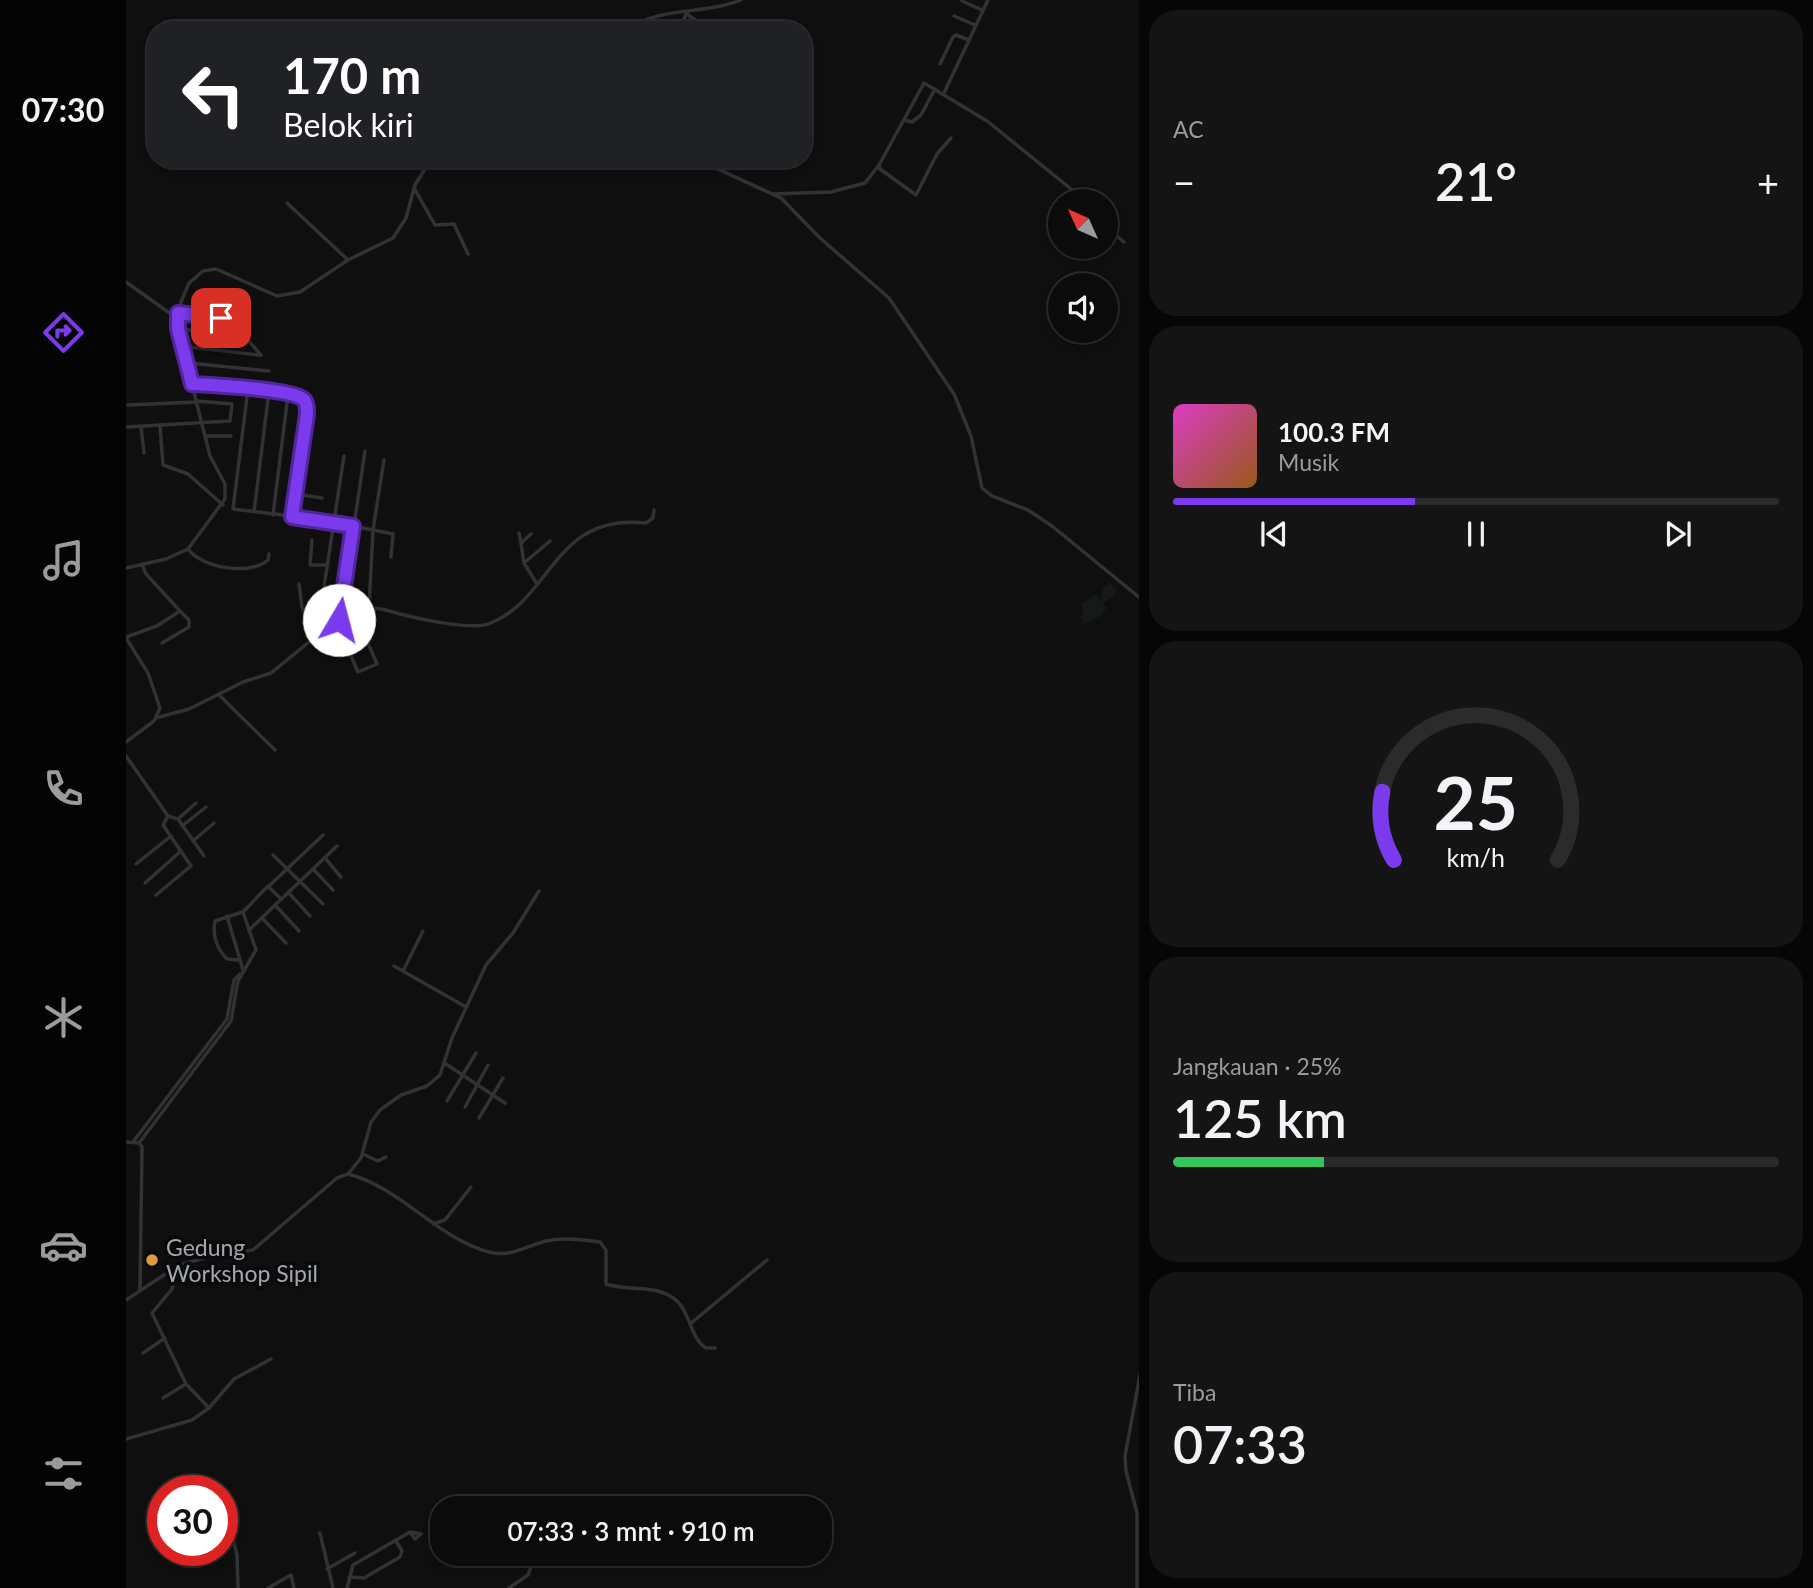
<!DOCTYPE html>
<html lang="id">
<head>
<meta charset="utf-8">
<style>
	body { margin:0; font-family:Lato,sans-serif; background:#141415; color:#f1f3f6; height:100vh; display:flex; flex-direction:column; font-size:26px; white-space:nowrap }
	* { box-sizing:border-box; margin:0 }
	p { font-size:23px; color:#9a9b9d }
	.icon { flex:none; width:38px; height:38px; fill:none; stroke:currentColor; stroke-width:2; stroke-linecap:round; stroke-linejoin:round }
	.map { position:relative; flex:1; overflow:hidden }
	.side { display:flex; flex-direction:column; gap:10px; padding:10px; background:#060607; width:674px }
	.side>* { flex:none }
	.banner { position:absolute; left:21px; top:21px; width:665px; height:147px; border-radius:28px; box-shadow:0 4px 10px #0003,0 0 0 2px #2b2b2d; background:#202124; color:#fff; overflow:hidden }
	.needle { width:46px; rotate:315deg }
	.fabs { position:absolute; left:922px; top:189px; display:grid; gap:14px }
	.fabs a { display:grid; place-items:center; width:70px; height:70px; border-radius:50%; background:#0b0b0c; box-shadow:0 4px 10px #0003,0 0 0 2px #2b2b2d; font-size:35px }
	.speed { position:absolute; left:21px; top:1475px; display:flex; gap:14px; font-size:35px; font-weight:700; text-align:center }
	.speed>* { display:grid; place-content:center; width:91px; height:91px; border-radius:50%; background:#0b0b0c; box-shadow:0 4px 10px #0003,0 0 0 2px #2b2b2d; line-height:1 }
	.speed .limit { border:10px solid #d22; background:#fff; color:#111 }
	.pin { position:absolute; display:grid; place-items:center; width:60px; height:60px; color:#fff; margin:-30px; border-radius:14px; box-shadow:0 4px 10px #0006 }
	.me { position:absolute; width:77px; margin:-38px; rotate:8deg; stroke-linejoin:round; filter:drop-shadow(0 0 5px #0008) }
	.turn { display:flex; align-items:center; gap:24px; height:147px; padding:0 21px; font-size:32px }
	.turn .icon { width:91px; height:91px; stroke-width:2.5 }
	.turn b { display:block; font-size:49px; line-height:60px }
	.big { font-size:52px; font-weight:600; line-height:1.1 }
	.side .widget { flex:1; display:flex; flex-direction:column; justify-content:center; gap:10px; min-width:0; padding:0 24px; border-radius:28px; background:#141415 }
	.side .dial { align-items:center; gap:0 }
	.dial svg { height:182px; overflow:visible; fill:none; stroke:#2b2b2d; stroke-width:7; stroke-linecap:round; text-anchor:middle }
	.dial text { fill:#f1f3f6; stroke:none }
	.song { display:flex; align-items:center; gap:21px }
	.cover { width:84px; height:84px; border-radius:10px; background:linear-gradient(135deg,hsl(310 70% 55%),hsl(30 70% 35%)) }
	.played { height:7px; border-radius:4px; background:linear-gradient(90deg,#7c3aed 40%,#2b2b2d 40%) }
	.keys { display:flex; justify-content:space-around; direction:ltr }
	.heat { display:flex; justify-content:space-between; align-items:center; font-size:38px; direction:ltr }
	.charge { height:10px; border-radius:5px; background:linear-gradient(90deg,#34c759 25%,#2b2b2d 0) }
	.trip { position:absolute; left:304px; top:1496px; width:402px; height:70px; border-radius:28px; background:#0b0b0c; box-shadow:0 4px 10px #0003,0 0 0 2px #2b2b2d; font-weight:600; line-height:70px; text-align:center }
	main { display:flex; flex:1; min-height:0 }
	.dock { display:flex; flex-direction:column; width:126px; justify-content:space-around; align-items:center; background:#040405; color:#9a9b9d }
	.dock .icon { width:49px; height:49px }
	.dock .active { color:#7c3aed }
	.dock b { font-size:32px; color:#f1f3f6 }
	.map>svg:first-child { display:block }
	.green { fill:#161a16 }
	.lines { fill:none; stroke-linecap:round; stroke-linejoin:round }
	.minor { stroke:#313235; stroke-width:3.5 }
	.route-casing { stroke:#51269a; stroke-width:18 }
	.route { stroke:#7c3aed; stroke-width:12 }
	.poi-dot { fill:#de9a3a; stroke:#0a0a0b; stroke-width:2.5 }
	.labels { text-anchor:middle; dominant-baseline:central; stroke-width:7; stroke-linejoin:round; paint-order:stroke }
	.poi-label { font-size:23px; fill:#a2a7b0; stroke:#0a0a0b; text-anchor:start }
</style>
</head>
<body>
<main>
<nav class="dock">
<b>07:30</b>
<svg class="icon active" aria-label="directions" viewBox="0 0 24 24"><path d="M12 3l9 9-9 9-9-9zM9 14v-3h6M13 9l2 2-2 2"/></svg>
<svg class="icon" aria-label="music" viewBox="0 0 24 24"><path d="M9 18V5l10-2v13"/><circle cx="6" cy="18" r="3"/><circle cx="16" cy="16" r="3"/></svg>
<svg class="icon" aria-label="phone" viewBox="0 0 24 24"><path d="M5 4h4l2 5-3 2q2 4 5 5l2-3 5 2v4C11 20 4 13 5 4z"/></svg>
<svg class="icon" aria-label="climate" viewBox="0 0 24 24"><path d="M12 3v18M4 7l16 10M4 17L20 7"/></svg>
<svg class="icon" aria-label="car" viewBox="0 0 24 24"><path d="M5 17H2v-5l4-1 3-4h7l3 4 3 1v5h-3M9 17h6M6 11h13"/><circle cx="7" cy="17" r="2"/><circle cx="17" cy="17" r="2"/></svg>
<svg class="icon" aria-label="filters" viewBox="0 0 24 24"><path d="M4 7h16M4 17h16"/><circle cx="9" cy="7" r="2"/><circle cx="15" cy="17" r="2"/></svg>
</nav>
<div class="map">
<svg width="1014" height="1588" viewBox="0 0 1014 1588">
	<rect width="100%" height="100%" fill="#0f0f10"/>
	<!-- green -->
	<polygon class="green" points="984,583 991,590 988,596 977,603 980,609 974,616 958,624 953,616 958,615 956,604 969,595 975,601 977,589"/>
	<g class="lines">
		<!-- minor -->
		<g class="minor">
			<polyline points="836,1 856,10"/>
			<polyline points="561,14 578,27"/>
			<polyline points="828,16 849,25"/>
			<path d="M503,30c29,-24 75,-15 112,-30"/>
			<polyline points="523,30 557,21 561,12"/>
			<polyline points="814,64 827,37 830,35 843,40"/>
			<polyline points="818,93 862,0"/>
			<polyline points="778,120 786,122 795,115 809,89"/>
			<polyline points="570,159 655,198 694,238 763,298 828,394 845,436 856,488 866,496 902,510 926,526 1014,598"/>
			<polyline points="753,165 754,169 790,195 811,154 825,138"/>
			<polyline points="288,188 309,225 328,224 342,254"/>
			<polyline points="647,194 705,192 739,183 753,165 798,83 861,121 960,201"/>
			<polyline points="161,203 222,260"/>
			<polyline points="980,227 998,242"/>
			<polyline points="0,282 52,319"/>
			<path d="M52,313c53,6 48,2 83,42"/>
			<polyline points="52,329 117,335"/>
			<polyline points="56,346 133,355"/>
			<polyline points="63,363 143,371"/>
			<polyline points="66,384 122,389"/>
			<polyline points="143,391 122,389 107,509 197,520 267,534 265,557"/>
			<polyline points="162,395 178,399 181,414 166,517"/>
			<polyline points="2,405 70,402"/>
			<polyline points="34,426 37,465 62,474 97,505"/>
			<polyline points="0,427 104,421 106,404 70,401"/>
			<polyline points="15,427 18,453"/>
			<polyline points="79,436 105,436"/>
			<polyline points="169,494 196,498"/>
			<polyline points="128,512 143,391 162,395 147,515"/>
			<polyline points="393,533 395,543"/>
			<polyline points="186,540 184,565 202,565"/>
			<path d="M62,549c14,19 62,27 80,11l1,-6"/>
			<polyline points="398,563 395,543 405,534"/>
			<polyline points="0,568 40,559 62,549 99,499 99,484 84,456 52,329 55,302 63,283 77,271 90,269 151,296 174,292 222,260 267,238 280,218 289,185 305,159"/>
			<polyline points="173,584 176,607 188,638"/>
			<polyline points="411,584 398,563 424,541"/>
			<polyline points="243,608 247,530 258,460"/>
			<polyline points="231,618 251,664 232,672 213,628 239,451"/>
			<polyline points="196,635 196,600 218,456"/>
			<polyline points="0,637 31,626 54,611 20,574 16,564"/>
			<polyline points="0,638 22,673 34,708 28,721 0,742"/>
			<polyline points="36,643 63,627 63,620 54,611"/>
			<polyline points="93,695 149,750"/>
			<path d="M30,718l33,-9 54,-27 28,-9 43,-35 32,-14 23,-16c10,-1 21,3 31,6 19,5 73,17 91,9 62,-26 63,-110 155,-100l7,-5 1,-8"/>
			<polyline points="0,756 42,816 37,825 65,866 30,895"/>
			<polyline points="42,816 52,819 78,856"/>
			<polyline points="52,819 70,803"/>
			<polyline points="56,826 80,807"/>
			<polyline points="67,841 88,823"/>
			<polyline points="147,855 197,904"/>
			<polyline points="199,858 215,877"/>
			<polyline points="10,864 45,836"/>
			<polyline points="187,869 207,890"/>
			<polyline points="19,883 55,851"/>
			<polyline points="143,886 197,835"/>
			<polyline points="162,892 184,916"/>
			<polyline points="149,905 173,931"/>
			<polyline points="101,916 117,970"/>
			<polyline points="136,918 160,943"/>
			<polyline points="123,930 211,846"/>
			<path d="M113,960l-12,-1c-10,-10 -15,-24 -12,-38l28,-9 25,-26 13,13"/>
			<polyline points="268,966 340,1007"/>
			<polyline points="277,971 297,931"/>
			<polyline points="320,1064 379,1103"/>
			<polyline points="321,1101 350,1053"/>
			<polyline points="339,1107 362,1065"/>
			<polyline points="353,1118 377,1078"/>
			<polyline points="0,1142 13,1143 16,1147 14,1291"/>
			<polyline points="7,1142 101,1019 108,980 114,974"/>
			<polyline points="13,1143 105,1021 112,981 130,950 117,912"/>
			<polyline points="237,1154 252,1161 260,1157"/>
			<polyline points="222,1174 235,1158 245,1122 254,1110 275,1095 301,1086 314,1075 326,1038 360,965 387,933 413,891"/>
			<polyline points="307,1224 319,1220 345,1187"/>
			<polyline points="53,1265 46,1289 26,1313 60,1384 83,1408"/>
			<polyline points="104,1279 108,1275 107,1254"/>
			<path d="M0,1300l53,-35 37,-10 37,-5 84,-72 11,-4c54,14 87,63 141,78 21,6 37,-6 57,-11 17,-4 36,-1 54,1l6,8v34c23,8 51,-1 71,17 14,13 13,37 29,47h9"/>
			<polyline points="564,1324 641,1260"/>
			<polyline points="17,1353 39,1338"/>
			<polyline points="37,1398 60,1384"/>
			<polyline points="0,1439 66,1420 83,1408 108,1379 145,1359"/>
			<polyline points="194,1533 207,1588"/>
			<polyline points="106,1535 111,1555 112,1588"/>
			<polyline points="201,1569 229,1553"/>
			<polyline points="223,1577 238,1578 274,1557 276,1551 270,1541"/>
			<polyline points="142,1588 165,1575 168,1588"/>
			<polyline points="221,1588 227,1565 284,1532 295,1534 289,1539 284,1532"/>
			<polyline points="383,1588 402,1575 405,1567 422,1554"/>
			<polyline points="1011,1588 1011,1513 1000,1471 999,1456 1014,1375"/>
		</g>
	</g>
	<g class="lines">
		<!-- route casing -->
		<g class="route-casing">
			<path id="route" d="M95,318l-43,-5v16l14,55c19,1 99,5 111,15 4,3 4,10 4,15l-15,103 61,9 -14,94"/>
		</g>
		<!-- route -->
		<use href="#route" class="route"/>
	</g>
	<!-- markers -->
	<circle class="poi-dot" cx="26" cy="1260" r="7"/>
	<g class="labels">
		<!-- poi labels -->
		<g class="poi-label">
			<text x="40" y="1247">Gedung<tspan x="40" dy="26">Workshop Sipil</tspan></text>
		</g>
	</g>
</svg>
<div class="fabs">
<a><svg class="needle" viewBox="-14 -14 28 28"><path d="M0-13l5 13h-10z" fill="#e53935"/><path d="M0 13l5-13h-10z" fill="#9a9b9d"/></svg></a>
<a><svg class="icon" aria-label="sound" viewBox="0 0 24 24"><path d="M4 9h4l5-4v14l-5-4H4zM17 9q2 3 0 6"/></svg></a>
</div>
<div class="speed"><div class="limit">30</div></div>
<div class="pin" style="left:95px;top:318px;background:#d93025"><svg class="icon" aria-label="arrive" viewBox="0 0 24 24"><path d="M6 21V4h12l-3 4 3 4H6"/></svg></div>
<svg class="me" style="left:213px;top:620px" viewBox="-20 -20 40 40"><circle r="19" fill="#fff"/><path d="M0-13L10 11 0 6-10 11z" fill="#7c3aed"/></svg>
<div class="trip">07:33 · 3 mnt · 910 m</div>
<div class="banner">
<div class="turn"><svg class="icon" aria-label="left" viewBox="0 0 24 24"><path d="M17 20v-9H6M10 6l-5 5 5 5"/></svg><div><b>170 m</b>Belok kiri</div></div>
</div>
</div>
<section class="side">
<div class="widget"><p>AC</p>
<div class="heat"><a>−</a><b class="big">21°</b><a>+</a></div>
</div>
<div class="widget">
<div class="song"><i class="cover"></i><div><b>100.3 FM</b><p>Musik</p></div></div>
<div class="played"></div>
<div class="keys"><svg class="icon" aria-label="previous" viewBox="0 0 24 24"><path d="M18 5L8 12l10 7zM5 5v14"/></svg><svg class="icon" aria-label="pause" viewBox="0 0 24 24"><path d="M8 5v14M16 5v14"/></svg><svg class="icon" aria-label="next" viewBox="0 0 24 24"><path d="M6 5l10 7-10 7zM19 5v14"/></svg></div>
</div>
<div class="widget dial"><svg viewBox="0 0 100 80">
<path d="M14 69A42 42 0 1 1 86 69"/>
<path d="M14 69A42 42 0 0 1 9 39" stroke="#7c3aed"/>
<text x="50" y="56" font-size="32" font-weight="700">25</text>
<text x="50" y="72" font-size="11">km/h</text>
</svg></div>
<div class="widget"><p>Jangkauan · 25%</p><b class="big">125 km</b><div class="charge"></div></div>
<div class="widget"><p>Tiba</p><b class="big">07:33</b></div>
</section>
</main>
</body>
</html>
